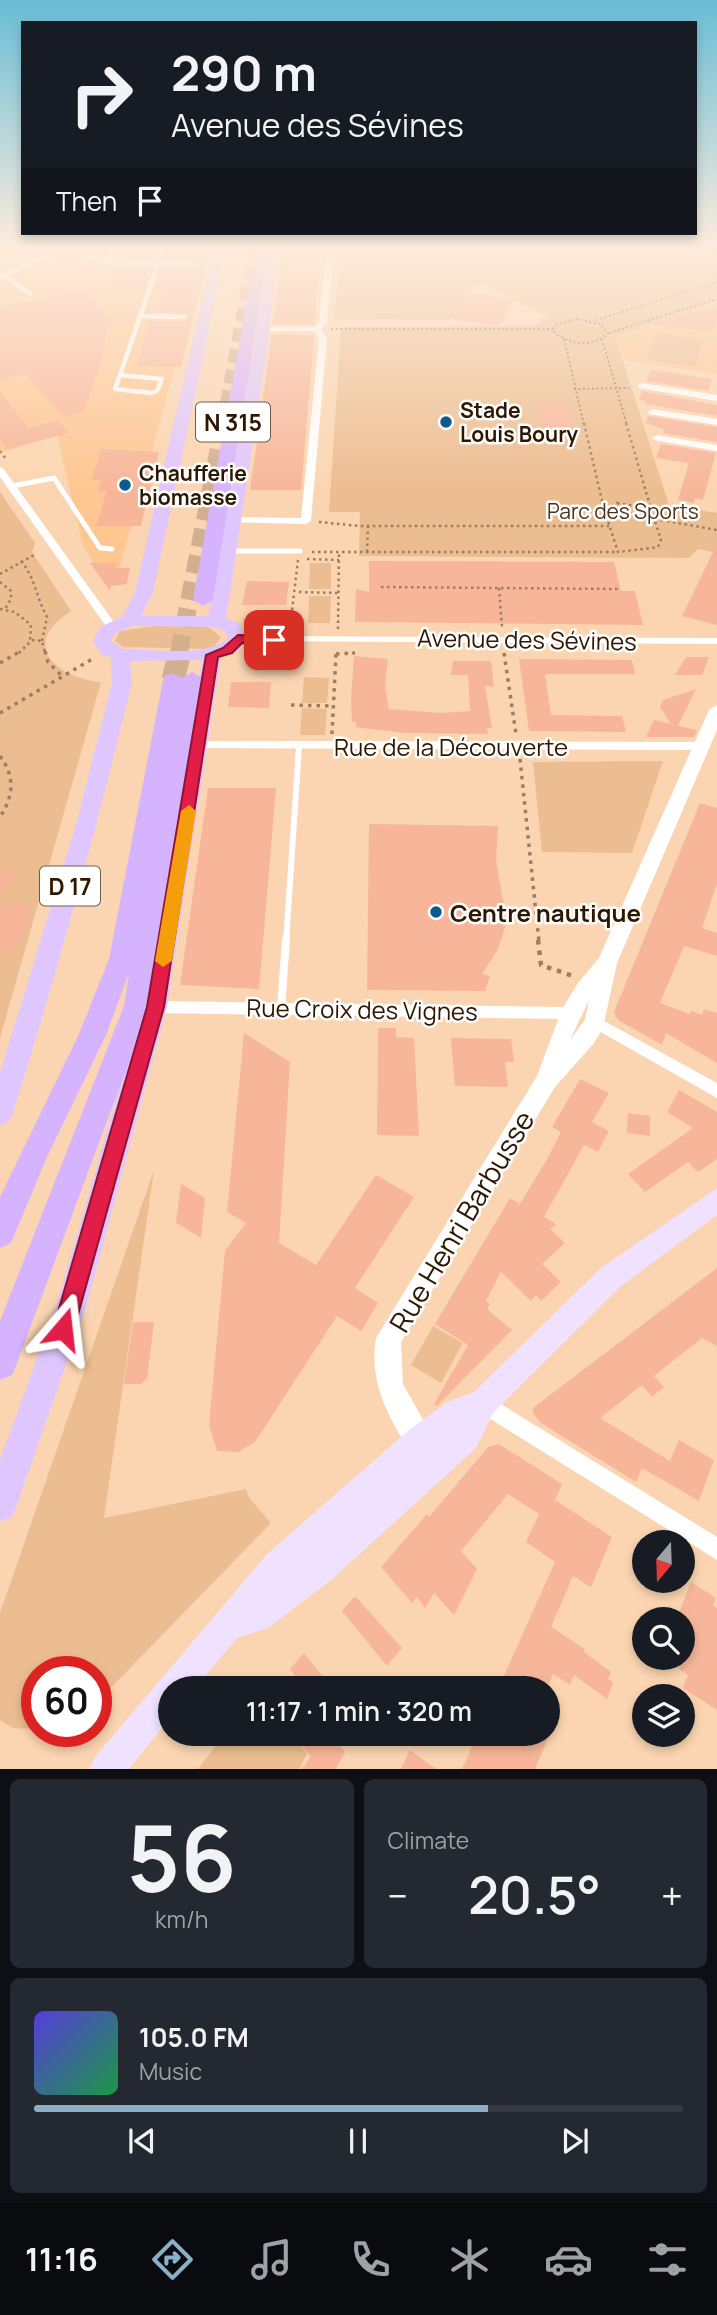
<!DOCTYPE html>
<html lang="en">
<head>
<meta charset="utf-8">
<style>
	body { margin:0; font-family:Manrope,sans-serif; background:#242831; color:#f1f3f6; height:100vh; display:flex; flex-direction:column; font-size:26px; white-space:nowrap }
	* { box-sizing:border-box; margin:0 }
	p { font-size:23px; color:#9ea1a6 }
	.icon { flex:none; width:38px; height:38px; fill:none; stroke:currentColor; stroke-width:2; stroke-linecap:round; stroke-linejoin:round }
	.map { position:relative; height:1769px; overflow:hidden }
	.drawer { display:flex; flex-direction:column; gap:10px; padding:10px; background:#0d0f14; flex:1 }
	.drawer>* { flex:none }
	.guide { position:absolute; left:21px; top:21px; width:676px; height:214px; border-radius:0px; box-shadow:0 4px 10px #0003; background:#171b24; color:#f1f3f6; overflow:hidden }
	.needle { width:46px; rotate:199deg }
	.tools { position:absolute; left:632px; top:1530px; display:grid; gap:14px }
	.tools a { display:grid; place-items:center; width:63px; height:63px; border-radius:50%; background:#171b24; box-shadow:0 4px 10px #0003; font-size:35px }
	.speed { position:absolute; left:21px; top:1656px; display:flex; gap:14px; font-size:35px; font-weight:700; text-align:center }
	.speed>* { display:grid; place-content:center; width:91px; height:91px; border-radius:50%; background:#171b24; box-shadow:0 4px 10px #0003; line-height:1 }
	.speed .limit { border:10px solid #d22; background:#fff; color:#111 }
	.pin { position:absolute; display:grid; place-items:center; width:60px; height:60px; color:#fff; margin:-30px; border-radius:14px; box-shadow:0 4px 10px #0006 }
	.me { position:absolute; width:77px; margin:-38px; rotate:17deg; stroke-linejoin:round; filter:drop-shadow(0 0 5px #0008) }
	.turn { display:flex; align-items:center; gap:24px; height:147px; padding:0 35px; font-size:32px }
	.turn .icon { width:91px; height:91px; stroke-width:2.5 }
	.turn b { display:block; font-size:49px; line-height:60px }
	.then { display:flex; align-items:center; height:66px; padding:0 35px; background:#0003; gap:14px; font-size:26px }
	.big { font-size:52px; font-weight:600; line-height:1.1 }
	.drawer .widget { flex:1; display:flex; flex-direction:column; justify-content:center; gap:10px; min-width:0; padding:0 24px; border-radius:10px; background:#242831 }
	.drawer .dial { align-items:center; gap:0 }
	.dial b { font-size:91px; line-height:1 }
	.song { display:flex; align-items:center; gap:21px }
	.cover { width:84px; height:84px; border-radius:10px; background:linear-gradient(135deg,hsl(250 70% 55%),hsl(140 70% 35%)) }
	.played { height:7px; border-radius:4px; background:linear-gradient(90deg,#8aafc7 70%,#363941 70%) }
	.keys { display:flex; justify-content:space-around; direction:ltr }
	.heat { display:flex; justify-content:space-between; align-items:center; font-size:38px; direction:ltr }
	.drawer .tiles { flex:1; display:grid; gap:10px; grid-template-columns:1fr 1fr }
	.widget:last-child { grid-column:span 2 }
	.trip { position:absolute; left:158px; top:1676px; width:402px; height:70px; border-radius:35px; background:#171b24; box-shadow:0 4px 10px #0003; font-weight:600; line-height:70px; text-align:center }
	.menu { display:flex; height:112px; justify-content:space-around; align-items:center; background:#090b0e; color:#9ea1a6 }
	.menu .icon { width:49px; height:49px }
	.menu .selected { color:#8aafc7 }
	.menu b { font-size:32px; color:#f1f3f6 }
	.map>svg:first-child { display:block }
	.built { fill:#fec691 }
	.green { fill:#ecbd90 }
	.building { fill:#f7b699 }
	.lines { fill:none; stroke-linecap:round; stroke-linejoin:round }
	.trunk-tunnel-far2 { stroke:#d2af8e; stroke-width:14; stroke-dasharray:14 7; stroke-linecap:butt }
	.trunk-tunnel-far1 { stroke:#d2af8e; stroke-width:18; stroke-dasharray:18 9; stroke-linecap:butt }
	.trunk-tunnel { stroke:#d2af8e; stroke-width:23; stroke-dasharray:23 11; stroke-linecap:butt }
	.path-far3 { stroke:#9d7e60; stroke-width:2; stroke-dasharray:2 2.5; stroke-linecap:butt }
	.path-far2 { stroke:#9d7e60; stroke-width:2.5; stroke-dasharray:2.5 3.5; stroke-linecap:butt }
	.path-far1 { stroke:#9d7e60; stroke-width:3.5; stroke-dasharray:3.5 5; stroke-linecap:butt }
	.path { stroke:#9d7e60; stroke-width:4.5; stroke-dasharray:4.5 6; stroke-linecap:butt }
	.service-far3 { stroke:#fff; stroke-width:4.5 }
	.service-far2 { stroke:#fff; stroke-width:5 }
	.service-far1 { stroke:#fff; stroke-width:6 }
	.service { stroke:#fff; stroke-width:8 }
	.minor { fill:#fff; fill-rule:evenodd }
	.tertiary { fill:#fff; fill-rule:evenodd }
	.secondary { fill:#f0e2ff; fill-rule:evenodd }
	.primary { fill:#e0c6fe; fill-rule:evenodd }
	.trunk { fill:#d6b3fe; fill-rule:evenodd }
	.route { fill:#e11d48; stroke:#92132f; stroke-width:2 }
	.slow { fill:#f59e0b }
	.poi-dot { fill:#0d5b8e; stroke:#fefefe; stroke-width:2.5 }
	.labels { text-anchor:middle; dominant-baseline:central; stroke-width:5; stroke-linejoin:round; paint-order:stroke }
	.far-poi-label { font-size:21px; font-weight:bold; fill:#2e1700; stroke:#fefefe; text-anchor:start }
	.far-park-label { font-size:21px; fill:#4f3317; stroke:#fefefe }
	.shield { fill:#fefefe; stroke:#6c5c4c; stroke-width:2 }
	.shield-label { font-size:23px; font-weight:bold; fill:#2e1700 }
	.street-label { font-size:24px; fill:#2e1700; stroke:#fefefe }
	.poi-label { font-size:24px; font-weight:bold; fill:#2e1700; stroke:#fefefe; text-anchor:start }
	.near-street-label { font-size:28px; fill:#2e1700; stroke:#fefefe }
</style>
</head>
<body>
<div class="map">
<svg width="717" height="1769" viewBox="0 0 717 1769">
	<rect width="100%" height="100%" fill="#fbd5b1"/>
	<!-- built -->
	<g class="built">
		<polygon points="0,244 209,244 116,581 109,589 83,545 57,436 0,453"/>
		<polygon points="717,302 717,374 625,361 615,335"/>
	</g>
	<!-- green -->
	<g class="green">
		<polygon points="342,244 717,244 717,302 615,336 669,505 717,513 717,553 698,549 689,558 359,556 360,512 329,512 341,327 533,326 548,317 482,283 474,285 450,320 334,319"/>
		<polygon points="657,333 704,340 695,366 646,359"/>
		<path d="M0,492l35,51 -3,9 39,59c-52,32 -16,67 30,71l-101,356z"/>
		<polygon points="310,563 331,563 331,589 309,589"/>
		<polygon points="309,596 331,596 330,623 308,623"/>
		<polygon points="156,626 208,627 221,637 214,647 206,649 123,647 115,641 120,631"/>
		<polygon points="304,677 329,678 327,703 302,703"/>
		<polygon points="302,708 327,709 325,735 300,735"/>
		<polygon points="663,761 632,853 542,852 533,762"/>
		<polygon points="154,1170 104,1518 246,1489 250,1499 271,1523 98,1701 96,1703 96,1671 37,1671 37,1729 13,1728 0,1720 0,1613"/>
		<polygon points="433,1326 463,1343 441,1383 411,1365"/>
		<polygon points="225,1734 291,1734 307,1754 299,1769 198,1769"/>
	</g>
	<!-- building -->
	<g class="building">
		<polygon points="126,244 160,245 155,259 120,259"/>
		<polygon points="211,244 181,367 137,366 149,321 184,322 189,318 185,312 153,311 163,287 155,287 162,269 194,269 199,265 195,259 165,259 170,245"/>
		<polygon points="284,244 322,244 314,324 273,324"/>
		<polygon points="117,269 151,269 145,287 110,287"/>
		<polygon points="82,290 117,326 106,326 104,352 84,412 63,417 26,374 0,380 0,308"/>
		<polygon points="468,293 515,299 499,326 451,319"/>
		<polygon points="717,307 717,320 711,332 645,323"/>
		<polygon points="272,334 314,336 301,490 250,490"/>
		<polygon points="651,370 678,374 712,379 708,391 646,381"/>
		<polygon points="0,391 28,428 58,420 68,433 7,449 0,439"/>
		<polygon points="642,391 717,405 717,416 645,404 646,401 639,400"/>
		<polygon points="536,399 566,399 574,434 543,433"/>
		<polygon points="648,416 717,427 717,442 663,433 665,430 646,423"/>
		<polygon points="661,444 716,453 703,500 695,498 694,503 678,500 689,463 656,458"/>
		<polygon points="101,449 159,452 141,526 96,526 107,491 98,491 101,480 92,480"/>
		<polygon points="717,544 717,625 682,616"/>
		<polygon points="369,561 614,562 621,591 635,591 643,625 355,622 356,589 369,592"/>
		<polygon points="90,563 117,563 115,568 130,568 127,584 111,586 110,591"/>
		<polygon points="247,581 289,582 286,605 242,605"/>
		<polygon points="354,656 388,659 385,687 389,709 441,713 470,711 468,675 451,675 453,661 491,661 494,687 485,686 492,728 487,728 488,734 404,733 356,727 356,722 352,722 351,698"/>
		<polygon points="686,657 709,657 702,675 675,675"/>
		<polygon points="519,659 632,660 635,674 545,674 551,715 622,716 626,732 529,731"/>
		<polygon points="231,682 271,682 269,708 228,707"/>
		<polygon points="696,689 678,726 697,730 694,737 646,737 654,720 671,724 660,707 663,700"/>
		<polygon points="208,788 276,788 259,989 180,985"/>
		<polygon points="700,803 717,808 717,884 702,928 717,933 717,956 684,946 660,1003 690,1014 691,1011 702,1015 704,1009 717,1013 717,1063 666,1033 662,1045 618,1020 614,1012"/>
		<polygon points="369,824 498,826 496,860 504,906 505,928 497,951 482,974 490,976 485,991 367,990"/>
		<polygon points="0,866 19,874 0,896"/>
		<polygon points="26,901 29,924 11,955 0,953 0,906"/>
		<polygon points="378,1028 396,1028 396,1037 414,1038 419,1136 377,1135"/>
		<polygon points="244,1033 290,1062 279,1243 316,1265 376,1175 414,1197 355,1288 378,1303 361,1331 337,1316 255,1442 238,1452 217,1451 209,1425 225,1251 246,1223 227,1212"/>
		<polygon points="451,1038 511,1039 514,1062 505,1062 508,1087 455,1086"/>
		<polygon points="580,1079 609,1093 592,1122 609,1131 598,1152 584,1145 544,1217 556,1224 550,1229 565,1243 542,1264 561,1282 541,1301 536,1295 531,1301 501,1272 486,1301 490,1304 487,1309 512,1330 437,1406 434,1404 468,1345 435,1324 510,1198 520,1204 546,1161 561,1132 552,1127"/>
		<polygon points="679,1090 717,1112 717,1159 698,1172 688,1162 645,1192 628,1174 693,1128 667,1112"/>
		<polygon points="628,1113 650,1116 650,1136 627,1133"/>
		<polygon points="181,1184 205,1198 201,1238 176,1223"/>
		<polygon points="717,1268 717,1346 702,1338 654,1376 664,1387 652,1397 642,1385 600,1418 670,1461 679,1440 714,1460 699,1501 642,1468 636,1482 541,1423 533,1413 533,1408"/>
		<polygon points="133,1322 154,1322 147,1379 141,1384 124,1384"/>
		<polygon points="499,1444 562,1484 555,1500 612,1537 591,1587 573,1576 551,1627 585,1649 584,1652 611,1672 608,1679 613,1683 607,1699 574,1675 570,1685 553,1674 547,1689 498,1689 555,1562 526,1542 539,1514 508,1494 461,1551 477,1569 454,1615 434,1593 425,1608 417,1597 412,1603 381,1567 427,1514 429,1517 488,1447"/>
		<polygon points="691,1582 716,1598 713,1605 717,1608 717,1710 683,1688 688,1675 678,1668 692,1628 677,1618"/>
		<polygon points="355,1596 402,1648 387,1666 342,1611"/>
		<polygon points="304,1653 333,1689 305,1689 290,1669"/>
		<polygon points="291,1734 329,1734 345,1752 336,1769 302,1769 311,1756"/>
		<polygon points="478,1734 550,1734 535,1769 462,1769"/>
		<polygon points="410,1750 436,1769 401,1769"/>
	</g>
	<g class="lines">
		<!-- trunk-tunnel-far2 -->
		<polyline class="trunk-tunnel-far2" points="223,425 256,244"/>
		<!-- trunk-tunnel-far1 -->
		<polyline class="trunk-tunnel-far1" points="179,653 224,423"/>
		<!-- trunk-tunnel -->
		<polyline class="trunk-tunnel" points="173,680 180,651"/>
		<!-- path-far3 -->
		<g class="path-far3">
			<polyline points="695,244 717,254"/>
			<path d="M576,319l25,5 7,9c-16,15 -38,12 -54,-1l1,-7z"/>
			<polyline points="596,320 717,282"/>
			<polyline points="331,329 553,329"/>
			<polyline points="609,333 717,299"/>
			<polyline points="564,339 584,425"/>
			<polyline points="602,339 627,425"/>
			<polyline points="574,389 629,388"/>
		</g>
		<!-- path-far2 -->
		<g class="path-far2">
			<polyline points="584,423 604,509"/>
			<polyline points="626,423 651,509"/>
			<polyline points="0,451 6,459"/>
			<polygon points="617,503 651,509 661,540 658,547 618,552 604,509"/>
			<polyline points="655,519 717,530"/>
			<polyline points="319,522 360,526 609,526"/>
			<polyline points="312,552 618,552"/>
			<polyline points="367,552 368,526"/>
			<polyline points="307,559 339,560"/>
			<path d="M21,561c14,16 15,36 26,56l-5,24"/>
			<polyline points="0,574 34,555"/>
			<polyline points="0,582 11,591 11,599 5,609"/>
			<polyline points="381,587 618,589"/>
			<polyline points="499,588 502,627"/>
			<polyline points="299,592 338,593"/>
			<polyline points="0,609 15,612 31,625 30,642 19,653"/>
			<polyline points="292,610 298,560"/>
			<polyline points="338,629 339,553"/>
			<polyline points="32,640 42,641 45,653"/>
			<polyline points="352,653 355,653"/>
		</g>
		<!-- path-far1 -->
		<g class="path-far1">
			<polyline points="45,651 48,662 62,676"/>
			<polyline points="504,653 516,734"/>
			<polyline points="336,654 355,653"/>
			<polyline points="0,663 21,651"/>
			<polyline points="291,705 333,706"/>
			<polyline points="0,713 94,658"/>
			<polyline points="332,734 336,654"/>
			<path d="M0,756c15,20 14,40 0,61"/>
			<polyline points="520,759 539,942"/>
		</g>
		<!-- path -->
		<polyline class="path" points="538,940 541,965 573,976"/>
		<!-- service-far3 -->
		<g class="service-far3">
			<polyline points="78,253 115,264 194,264"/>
			<polyline points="107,262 112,244"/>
			<polyline points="0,264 42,244"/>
			<polyline points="5,276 30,294"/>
			<polyline points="140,316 184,317"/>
			<polygon points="120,375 162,379 157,391 152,393 115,389"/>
			<polyline points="120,375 165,244"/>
		</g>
		<!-- service-far2 -->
		<g class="service-far2">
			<polyline points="12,486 54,478 100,548 112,549"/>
			<polyline points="227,551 300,551"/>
		</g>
		<!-- service-far1 -->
		<polyline class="service-far1" points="286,942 299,746"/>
		<!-- service -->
		<polyline class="service" points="281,1008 286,940"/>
		<!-- minor -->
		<g class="minor">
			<polygon points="68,244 78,244 0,280 0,275"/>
			<polygon points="327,244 335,244 327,322 321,329 327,339 311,521 306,524 228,522 227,520 232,517 301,518 319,339 314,331 263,331 259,329 263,327 315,327 319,322"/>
			<polygon points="642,383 717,395 717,401 639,388 638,386"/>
			<polygon points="652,409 717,419 717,425 649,414 648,412"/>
			<polygon points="657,435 717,445 717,451 654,440 652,438"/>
			<polygon points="0,467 3,468 116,625 116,629 108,629 0,477"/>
			<polygon points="238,636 717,638 717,644 234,641 234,637"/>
			<polygon points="200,741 703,742 709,746 703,750 196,748 194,745 196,742"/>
			<polygon points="155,1001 568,1007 573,1009 576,1013 573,1017 568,1019 155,1013 150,1011 147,1007 150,1003"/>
			<polygon points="595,1016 717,1083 717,1098 590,1026 587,1022 590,1018"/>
			<polygon points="483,1393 717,1537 717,1560 476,1410 473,1403 476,1396"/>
		</g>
		<!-- tertiary -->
		<path class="tertiary" d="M717,705v25l-100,233 -14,65 -9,15 -39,44 -154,255 2,42 37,66 -4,10 -10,4 -10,-4c-25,-38 -48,-75 -40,-122l161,-262 25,-67 16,-26 21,-25 110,-248zM589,1000l-4,20 -15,20z"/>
		<!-- secondary -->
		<polygon class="secondary" points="717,1188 717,1215 621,1286 493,1413 476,1448 331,1580 268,1628 237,1638 194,1689 170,1689 170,1718 129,1769 89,1769 95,1757 267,1554 409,1430 447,1402 474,1392 601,1268"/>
		<!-- primary -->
		<path class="primary" d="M215,244h12l-74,348 -12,24h67l48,-287 9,-85h12l-7,85 -44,290 12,4 9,16 -10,12 -16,5 -54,351 -81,300 -69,198 -5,12 -12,5v-63l56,-152 87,-300 59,-347 -72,1 2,21c-35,145 -74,288 -119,431l-4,8 -9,4v-52l77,-252 35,-139 -1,-24 -10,-4 -8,-13 7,-14 22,-10 13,-25zM132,626l83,1 10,4 3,7c-20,20 -78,11 -105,11l-12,-8 3,-7z"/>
		<!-- trunk -->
		<g class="trunk">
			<polygon points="257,244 269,244 213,600 203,606 193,600"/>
			<polygon points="192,672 202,678 150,1006 17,1363 12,1375 0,1380 0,1321 124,1006 129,973 106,1035 47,1157 11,1243 0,1248 0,1197 79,1034 109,959 163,680 166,675 173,674 182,678"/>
		</g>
	</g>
	<!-- sky -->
	<linearGradient id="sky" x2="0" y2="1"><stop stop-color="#68bdd6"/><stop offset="0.5" stop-color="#fdecdc"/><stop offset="1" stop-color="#fdecdc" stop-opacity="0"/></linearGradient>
	<rect width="717" height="492" fill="url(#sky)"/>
	<!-- route -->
	<polygon class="route" points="238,635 274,636 281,640 274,644 242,643 232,653 218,657 164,1007 74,1329 71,1337 63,1340 56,1337 53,1329 147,1007 206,655 223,648"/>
	<!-- slow -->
	<polygon class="slow" points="189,805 196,811 172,961 163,967 155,961 181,811"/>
	<!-- markers -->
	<g class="poi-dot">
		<circle cx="446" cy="422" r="7"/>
		<circle cx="125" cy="485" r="7"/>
		<circle cx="436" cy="912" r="7"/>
	</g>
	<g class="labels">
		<!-- far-poi labels -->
		<g class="far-poi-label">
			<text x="460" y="410">Stade<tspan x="460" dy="24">Louis Boury</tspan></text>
			<text x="139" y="473">Chaufferie<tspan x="139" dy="24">biomasse</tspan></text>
		</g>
		<!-- far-park labels -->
		<g class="far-park-label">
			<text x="623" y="511">Parc des Sports</text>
		</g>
		<!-- shield labels -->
		<g class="shield">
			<rect x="196" y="402.5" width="74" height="39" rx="5"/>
			<rect x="40" y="866.5" width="60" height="39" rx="5"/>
		</g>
		<g class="shield-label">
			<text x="233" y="422">N 315</text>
			<text x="70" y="886">D 17</text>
		</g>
		<!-- street labels -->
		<g class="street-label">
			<text transform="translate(527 639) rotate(1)">Avenue des Sévines</text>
			<text x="451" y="746">Rue de la Découverte</text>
			<text transform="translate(362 1009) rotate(1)">Rue Croix des Vignes</text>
		</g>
		<!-- poi labels -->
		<g class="poi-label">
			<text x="450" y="912">Centre nautique</text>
		</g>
		<!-- near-street labels -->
		<g class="near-street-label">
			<text transform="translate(461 1221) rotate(-59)">Rue Henri Barbusse</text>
		</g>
	</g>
</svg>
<div class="tools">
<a><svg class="needle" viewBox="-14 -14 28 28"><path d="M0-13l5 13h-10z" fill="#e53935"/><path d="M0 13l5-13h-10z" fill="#9ea1a6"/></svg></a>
<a><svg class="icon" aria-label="search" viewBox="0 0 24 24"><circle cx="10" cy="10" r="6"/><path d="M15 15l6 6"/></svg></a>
<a><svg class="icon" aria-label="layers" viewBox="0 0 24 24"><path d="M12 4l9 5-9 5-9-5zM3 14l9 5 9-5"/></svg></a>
</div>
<div class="speed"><div class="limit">60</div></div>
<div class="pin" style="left:274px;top:640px;background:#d93025"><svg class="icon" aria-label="arrive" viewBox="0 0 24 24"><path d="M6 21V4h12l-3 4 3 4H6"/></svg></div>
<svg class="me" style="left:63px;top:1329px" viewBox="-20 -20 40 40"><path d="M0-17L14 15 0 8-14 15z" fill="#e11d48" stroke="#fff" stroke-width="4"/></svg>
<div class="trip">11:17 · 1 min · 320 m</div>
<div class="guide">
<div class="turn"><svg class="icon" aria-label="right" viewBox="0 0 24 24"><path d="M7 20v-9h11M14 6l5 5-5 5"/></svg><div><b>290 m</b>Avenue des Sévines</div></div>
<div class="then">Then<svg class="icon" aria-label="arrive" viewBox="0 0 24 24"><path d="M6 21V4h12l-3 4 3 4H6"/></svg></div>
</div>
</div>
<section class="drawer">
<div class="tiles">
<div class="widget dial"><b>56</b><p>km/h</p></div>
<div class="widget"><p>Climate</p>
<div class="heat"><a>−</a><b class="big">20.5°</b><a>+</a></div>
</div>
<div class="widget">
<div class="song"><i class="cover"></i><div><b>105.0 FM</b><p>Music</p></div></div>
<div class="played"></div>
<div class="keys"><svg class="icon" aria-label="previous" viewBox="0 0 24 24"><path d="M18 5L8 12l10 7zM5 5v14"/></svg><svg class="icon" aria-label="pause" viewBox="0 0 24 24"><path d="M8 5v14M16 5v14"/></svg><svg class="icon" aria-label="next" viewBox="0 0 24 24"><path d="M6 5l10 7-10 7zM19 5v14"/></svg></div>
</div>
</div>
</section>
<nav class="menu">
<b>11:16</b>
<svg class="icon selected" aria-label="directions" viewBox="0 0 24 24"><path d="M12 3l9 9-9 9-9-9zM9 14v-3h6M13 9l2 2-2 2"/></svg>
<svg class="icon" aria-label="music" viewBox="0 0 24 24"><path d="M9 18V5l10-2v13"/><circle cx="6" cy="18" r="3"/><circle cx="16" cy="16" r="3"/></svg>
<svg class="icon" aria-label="phone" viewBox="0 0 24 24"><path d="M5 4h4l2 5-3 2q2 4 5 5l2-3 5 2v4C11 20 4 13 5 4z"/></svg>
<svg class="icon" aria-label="climate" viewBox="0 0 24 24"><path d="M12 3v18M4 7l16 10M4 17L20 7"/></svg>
<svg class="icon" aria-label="car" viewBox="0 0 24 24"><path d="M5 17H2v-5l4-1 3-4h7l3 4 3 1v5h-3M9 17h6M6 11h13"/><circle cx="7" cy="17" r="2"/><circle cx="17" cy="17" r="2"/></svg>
<svg class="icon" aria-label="filters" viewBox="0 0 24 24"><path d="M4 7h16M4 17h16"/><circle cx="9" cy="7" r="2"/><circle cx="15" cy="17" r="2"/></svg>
</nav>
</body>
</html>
